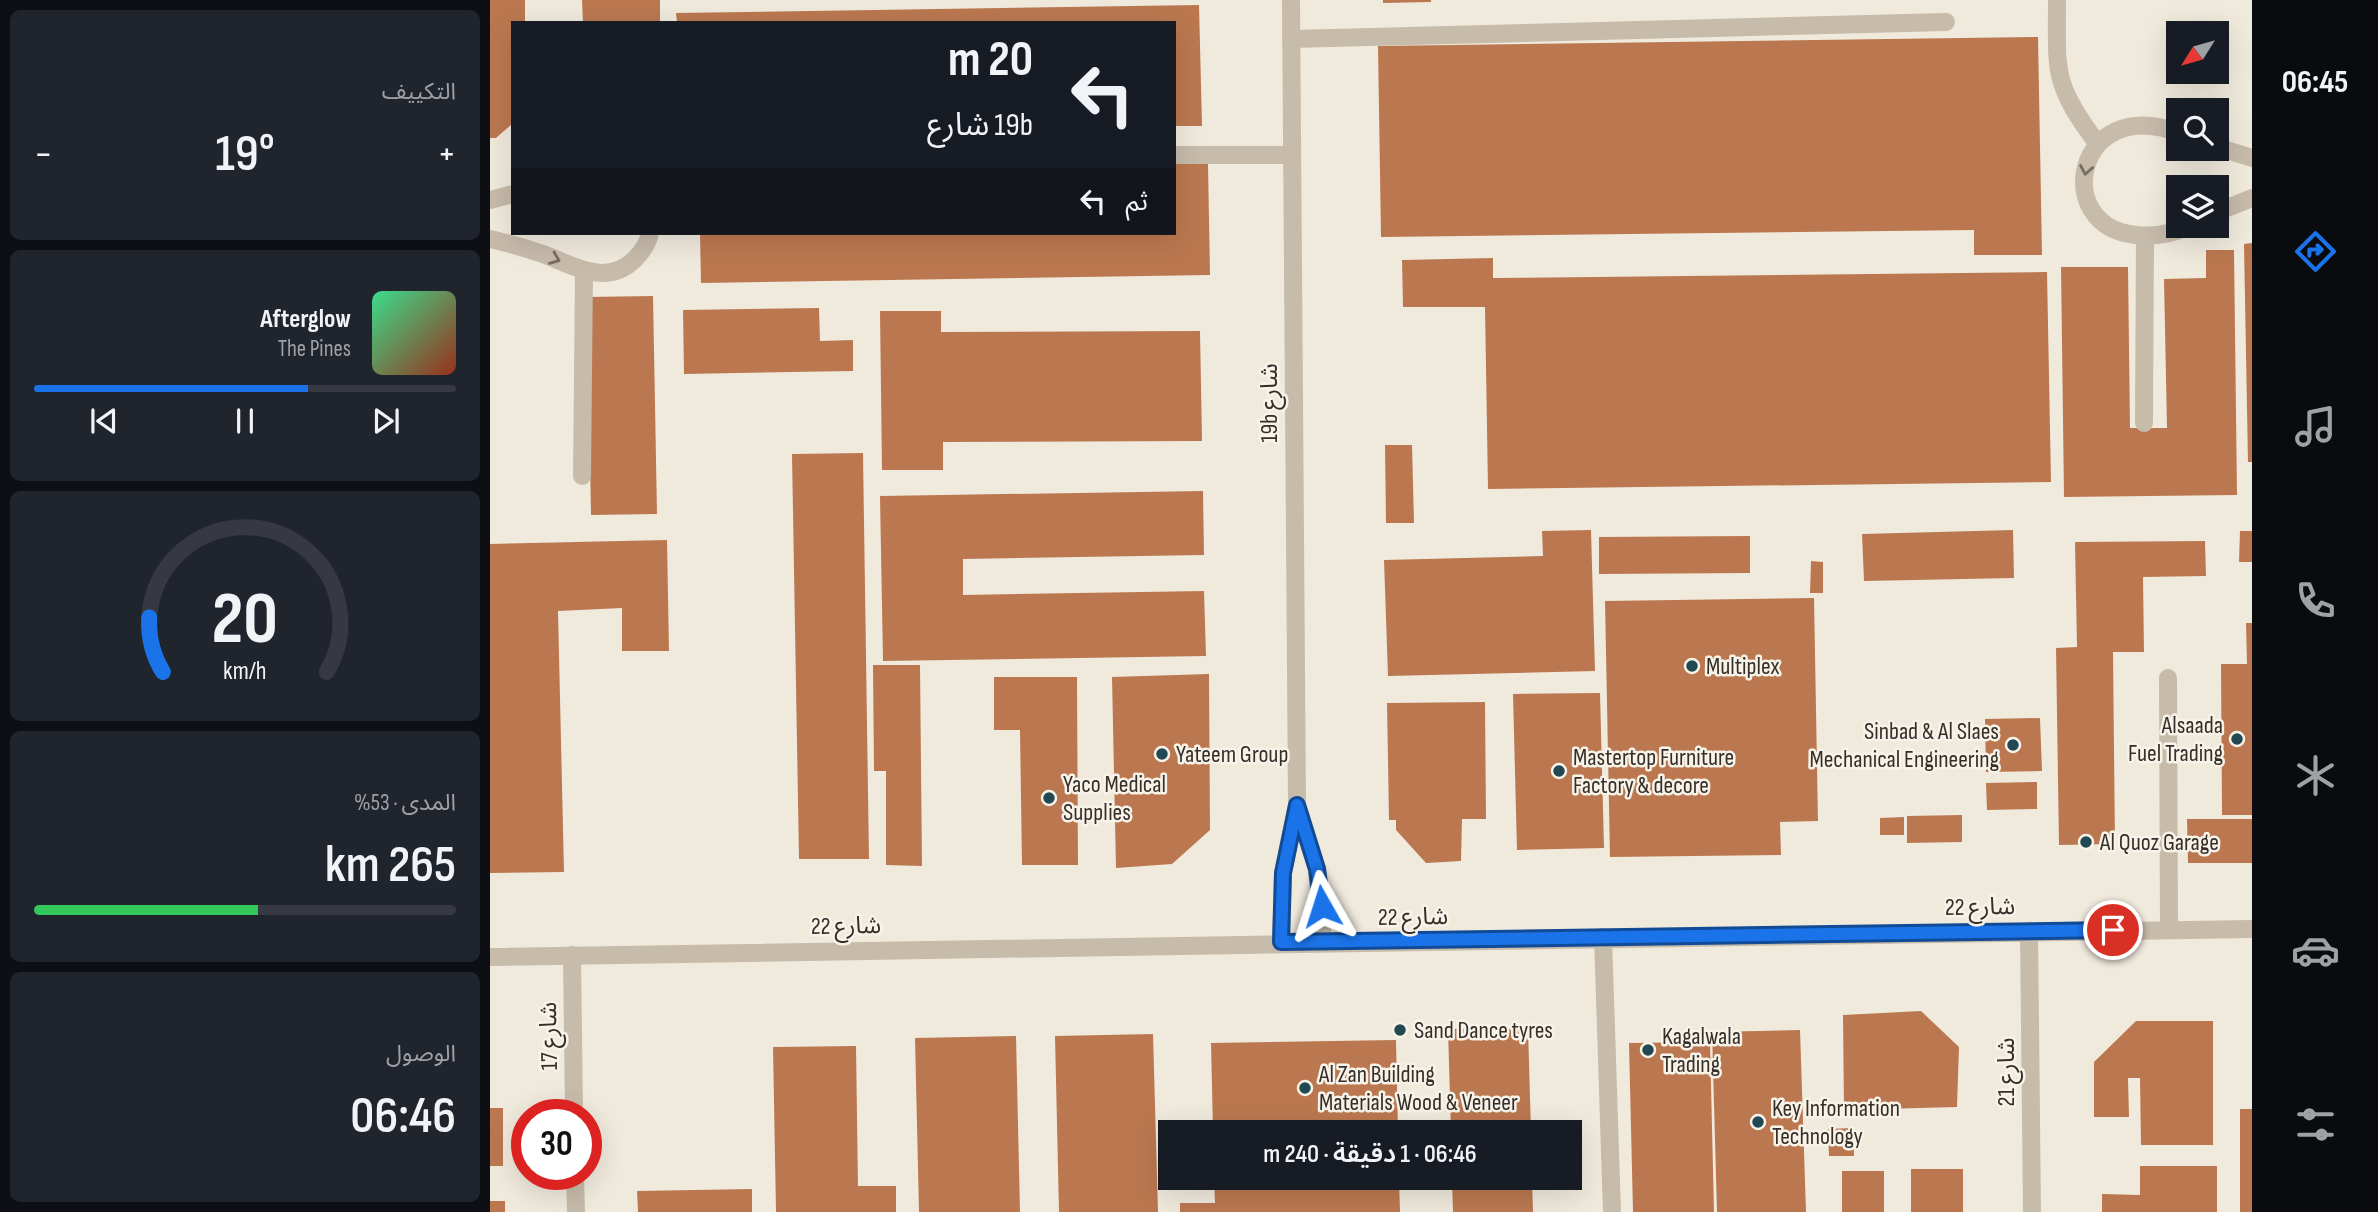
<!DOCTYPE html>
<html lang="ar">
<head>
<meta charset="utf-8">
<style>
	body { margin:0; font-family:"Sofia Sans Condensed","Noto Sans Arabic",sans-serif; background:#20242c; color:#f1f3f6; direction:rtl; height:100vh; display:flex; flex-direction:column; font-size:26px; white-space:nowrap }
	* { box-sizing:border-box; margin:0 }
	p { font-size:23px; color:#9ea1a6 }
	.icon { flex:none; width:38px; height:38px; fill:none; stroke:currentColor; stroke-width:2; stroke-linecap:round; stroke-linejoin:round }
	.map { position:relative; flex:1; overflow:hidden; direction:ltr }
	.drawer { display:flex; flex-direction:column; gap:10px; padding:10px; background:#0d0f14; width:490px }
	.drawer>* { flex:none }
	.hud { position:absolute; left:21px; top:21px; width:665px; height:214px; border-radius:0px; box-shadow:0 7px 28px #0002; direction:rtl; background:#171b24; color:#f1f3f6; overflow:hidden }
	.needle { width:46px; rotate:233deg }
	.buttons { position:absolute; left:1676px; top:21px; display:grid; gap:14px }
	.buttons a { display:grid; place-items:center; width:63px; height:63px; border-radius:0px; background:#171b24; box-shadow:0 7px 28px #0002; font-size:35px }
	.speed { position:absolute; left:21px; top:1099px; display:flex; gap:14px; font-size:35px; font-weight:700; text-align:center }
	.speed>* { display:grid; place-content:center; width:91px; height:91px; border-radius:50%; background:#171b24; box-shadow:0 7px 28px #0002; line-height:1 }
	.speed .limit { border:10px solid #d22; background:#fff; color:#111 }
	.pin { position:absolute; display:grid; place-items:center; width:60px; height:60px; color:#fff; margin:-30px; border:4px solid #fff; border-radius:50%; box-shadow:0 2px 7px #0007 }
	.me { position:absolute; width:77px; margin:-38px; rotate:354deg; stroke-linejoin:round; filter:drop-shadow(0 0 5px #0008) }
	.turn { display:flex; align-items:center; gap:24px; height:147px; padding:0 28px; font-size:32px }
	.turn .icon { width:91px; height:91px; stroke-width:2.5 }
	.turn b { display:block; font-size:49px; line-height:60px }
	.then { display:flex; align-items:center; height:66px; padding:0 28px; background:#0003; gap:14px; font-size:26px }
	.big { font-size:52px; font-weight:600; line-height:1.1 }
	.drawer .card { flex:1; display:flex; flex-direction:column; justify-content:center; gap:10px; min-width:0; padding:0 24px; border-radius:10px; background:#20242c }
	.drawer .dial { align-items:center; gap:0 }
	.dial svg { height:182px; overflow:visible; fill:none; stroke:#363941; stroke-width:7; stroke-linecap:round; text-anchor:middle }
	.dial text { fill:#f1f3f6; stroke:none }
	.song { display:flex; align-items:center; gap:21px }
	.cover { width:84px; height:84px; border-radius:10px; background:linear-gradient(135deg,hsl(150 70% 55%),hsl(10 70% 35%)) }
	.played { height:7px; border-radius:4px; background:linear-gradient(90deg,#1a73e8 65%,#363941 65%) }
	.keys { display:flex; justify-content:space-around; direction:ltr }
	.heat { display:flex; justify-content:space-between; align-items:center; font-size:38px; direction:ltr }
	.charge { height:10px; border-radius:5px; background:linear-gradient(90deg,#34c759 53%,#363941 0) }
	.trip { position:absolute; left:668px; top:1120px; width:424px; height:70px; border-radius:0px; background:#171b24; box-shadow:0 7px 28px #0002; font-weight:600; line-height:70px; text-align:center; direction:rtl }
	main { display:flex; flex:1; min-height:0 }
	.dock { display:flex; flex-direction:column; width:126px; justify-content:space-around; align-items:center; background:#090b0e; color:#9ea1a6 }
	.dock .icon { width:49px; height:49px }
	.dock .active { color:#1a73e8 }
	.dock b { font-size:32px; color:#f1f3f6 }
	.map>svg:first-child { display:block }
	.building { fill:#bb7850 }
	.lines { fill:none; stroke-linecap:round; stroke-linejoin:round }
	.minor { stroke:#c7bbaa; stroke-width:18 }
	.oneway { stroke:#776d63 }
	.route-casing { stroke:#114b97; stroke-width:18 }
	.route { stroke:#1a73e8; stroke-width:12 }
	.poi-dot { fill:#224953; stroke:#f8f3e9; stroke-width:2.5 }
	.labels { text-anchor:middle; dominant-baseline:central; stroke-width:5; stroke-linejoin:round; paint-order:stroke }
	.street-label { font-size:24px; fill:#352e29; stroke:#f8f3e9 }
	.poi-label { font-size:24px; fill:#352e29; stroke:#f8f3e9; text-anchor:start }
</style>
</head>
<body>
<main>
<nav class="dock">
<b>06:45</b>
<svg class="icon active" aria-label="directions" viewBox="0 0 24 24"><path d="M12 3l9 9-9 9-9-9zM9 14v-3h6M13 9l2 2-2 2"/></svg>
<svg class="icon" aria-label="music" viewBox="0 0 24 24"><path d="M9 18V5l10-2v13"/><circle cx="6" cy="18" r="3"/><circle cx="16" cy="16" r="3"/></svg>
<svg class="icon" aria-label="phone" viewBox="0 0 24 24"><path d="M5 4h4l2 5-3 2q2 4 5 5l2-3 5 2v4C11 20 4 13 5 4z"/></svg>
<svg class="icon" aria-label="climate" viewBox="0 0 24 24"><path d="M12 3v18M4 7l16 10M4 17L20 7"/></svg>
<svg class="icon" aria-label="car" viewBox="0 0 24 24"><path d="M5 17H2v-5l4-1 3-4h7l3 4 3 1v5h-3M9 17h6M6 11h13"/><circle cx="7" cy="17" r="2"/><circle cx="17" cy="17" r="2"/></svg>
<svg class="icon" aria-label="filters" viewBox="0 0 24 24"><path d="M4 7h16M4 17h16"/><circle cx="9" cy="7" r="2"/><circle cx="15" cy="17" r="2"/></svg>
</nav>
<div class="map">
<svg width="1762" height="1212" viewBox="0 0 1762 1212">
	<rect width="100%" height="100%" fill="#f0eadd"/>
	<!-- building -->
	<g class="building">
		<polygon points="0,0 35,0 35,23 23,23 23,123 6,138 0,138"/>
		<polygon points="92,0 170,0 170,23 93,23"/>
		<polygon points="893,0 941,0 941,2 893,3"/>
		<polygon points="709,5 712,126 684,126 684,23 187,23 186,13"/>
		<polygon points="1548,37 1552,255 1484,255 1484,230 891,237 888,46"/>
		<polygon points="718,163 720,275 211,283 210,233 684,233 684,164"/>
		<polygon points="1762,243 1762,462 1758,462 1754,244"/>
		<polygon points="1716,250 1744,250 1747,495 1574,497 1571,267 1638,267 1640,428 1677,428 1674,279 1716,278"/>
		<polygon points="1003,258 1003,278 1557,272 1561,482 998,489 995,307 913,307 912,260"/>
		<polygon points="163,296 167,514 101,515 97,297"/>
		<polygon points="329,308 330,341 363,340 363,371 194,374 193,310"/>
		<polygon points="390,311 451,311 451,332 710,331 712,441 453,442 453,470 392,470"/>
		<polygon points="895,445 922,445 924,523 896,523"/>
		<polygon points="373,453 379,859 309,859 302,454"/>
		<polygon points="713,491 714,555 473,559 473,595 714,591 716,656 393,661 390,496"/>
		<polygon points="1101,530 1105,671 898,676 894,560 1053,556 1052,531"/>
		<polygon points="1523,530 1524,578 1374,581 1372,534"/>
		<polygon points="1750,531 1762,531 1762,562 1749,562"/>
		<polygon points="1260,536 1260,573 1109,574 1109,537"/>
		<polygon points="177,540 179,651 132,651 132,608 68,611 74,872 0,873 0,544"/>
		<polygon points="1715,541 1716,576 1653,577 1654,652 1623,652 1625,844 1569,845 1566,648 1587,647 1585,542"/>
		<polygon points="1321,561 1333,562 1333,593 1320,593"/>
		<polygon points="1324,598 1328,821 1290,822 1291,855 1120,857 1115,601"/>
		<polygon points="1756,623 1762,623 1762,815 1732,815 1731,664 1757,664"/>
		<polygon points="383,665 430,665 432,866 396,865 396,771 384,771"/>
		<polygon points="719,674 720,830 682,864 626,868 622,677"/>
		<polygon points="504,677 587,677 588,865 532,865 530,730 504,730"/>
		<polygon points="1110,693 1114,848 1027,850 1023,694"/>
		<polygon points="995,702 996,819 972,819 971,861 936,863 906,830 906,820 899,820 897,703"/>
		<polygon points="1550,718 1552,771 1496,772 1495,719"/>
		<polygon points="1547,782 1547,809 1497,810 1496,783"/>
		<polygon points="1472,815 1472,842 1417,843 1417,816"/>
		<polygon points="1414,817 1414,835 1390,835 1390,818"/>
		<polygon points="1697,819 1762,819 1762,863 1698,863"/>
		<polygon points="1431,1011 1469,1047 1467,1107 1354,1110 1353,1015"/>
		<polygon points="1646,1021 1723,1021 1723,1145 1651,1145 1650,1078 1638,1078 1639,1117 1604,1117 1604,1062"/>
		<polygon points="1038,1028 1041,1132 961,1132 958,1029"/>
		<polygon points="1310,1030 1316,1212 1227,1212 1222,1032"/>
		<polygon points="663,1034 668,1212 569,1212 565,1036"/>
		<polygon points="526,1036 530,1212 429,1212 425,1038"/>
		<polygon points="906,1040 908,1132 723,1132 721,1043"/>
		<polygon points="1220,1042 1224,1212 1143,1212 1139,1043"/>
		<polygon points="366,1046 368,1186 406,1186 406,1212 286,1212 283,1047"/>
		<rect x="0" y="1108" width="13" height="58"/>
		<rect x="1750" y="1109" width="12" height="103"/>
		<polygon points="1363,1128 1364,1156 1339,1156 1338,1129"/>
		<polygon points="1650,1166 1727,1166 1727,1212 1612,1212 1612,1194 1650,1195"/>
		<rect x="1421" y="1169" width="52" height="43"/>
		<rect x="1352" y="1171" width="42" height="41"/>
		<polygon points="724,1178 909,1178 910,1212 690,1212 690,1203 725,1203"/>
		<polygon points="962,1178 1042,1178 1043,1212 963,1212"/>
		<polygon points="262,1189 262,1212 148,1212 147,1191"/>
		<rect x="0" y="1201" width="15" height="11"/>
	</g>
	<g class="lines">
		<!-- minor -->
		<g class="minor">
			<path d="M1567,0c0,72 -5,83 40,143"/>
			<polyline points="801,39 1456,22"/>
			<path d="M1689,133c-104,-40 -129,94 -43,102 18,2 36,-1 53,-9"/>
			<polyline points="1727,147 1762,158"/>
			<polyline points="684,155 802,155"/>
			<polyline points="0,200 23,194"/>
			<polyline points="1727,212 1762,198"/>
			<path d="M0,239c18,4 35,9 53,15 29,11 63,33 91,6 8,-8 14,-16 16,-27"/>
			<polyline points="1654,423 1655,236"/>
			<polyline points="92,476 94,271"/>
			<polyline points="1678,678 1679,930"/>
			<polyline points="807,805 827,869 833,941"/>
			<polyline points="1539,931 1542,1212"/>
			<polyline points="1113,937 1122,1212"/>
			<polyline points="791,942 793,873 807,805 801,0"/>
			<polyline points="82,955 84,1115"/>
			<polyline points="0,957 1762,929"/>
			<polyline points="85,1174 86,1212"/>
		</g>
	</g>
	<!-- one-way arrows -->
	<defs><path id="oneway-chevron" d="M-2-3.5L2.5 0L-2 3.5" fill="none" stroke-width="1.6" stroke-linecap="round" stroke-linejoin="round" transform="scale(1.75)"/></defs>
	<g class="oneway">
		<use href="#oneway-chevron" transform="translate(1596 170) rotate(100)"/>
		<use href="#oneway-chevron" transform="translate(65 259) rotate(22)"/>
	</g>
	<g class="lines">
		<!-- route casing -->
		<g class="route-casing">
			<polyline id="route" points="832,906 827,869 807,805 793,873 791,942 1623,930"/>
		</g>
		<!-- route -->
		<use href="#route" class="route"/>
	</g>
	<!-- markers -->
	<g class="poi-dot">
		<circle cx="1202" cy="666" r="7"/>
		<circle cx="1747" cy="739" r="7"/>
		<circle cx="1523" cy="745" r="7"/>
		<circle cx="672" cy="754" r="7"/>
		<circle cx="1069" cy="771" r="7"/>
		<circle cx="559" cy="798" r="7"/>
		<circle cx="1596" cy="842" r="7"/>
		<circle cx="910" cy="1030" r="7"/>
		<circle cx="1158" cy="1050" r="7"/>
		<circle cx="815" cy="1088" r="7"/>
		<circle cx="1268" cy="1122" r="7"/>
	</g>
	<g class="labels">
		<!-- street labels -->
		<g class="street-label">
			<text transform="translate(779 403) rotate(-90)">19b شارع</text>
			<text transform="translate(1490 907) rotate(-1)">شارع 22</text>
			<text transform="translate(923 917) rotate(-1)">شارع 22</text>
			<text transform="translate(356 926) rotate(-1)">شارع 22</text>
			<text transform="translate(59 1036) rotate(-91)">شارع 17</text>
			<text transform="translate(1516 1072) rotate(-90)">شارع 21</text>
		</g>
		<!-- poi labels -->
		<g class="poi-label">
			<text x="1216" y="666">Multiplex</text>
			<text x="1733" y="725" text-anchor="end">Alsaada<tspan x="1733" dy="28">Fuel Trading</tspan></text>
			<text x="1509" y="731" text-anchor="end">Sinbad &amp; Al Slaes<tspan x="1509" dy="28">Mechanical Engineering</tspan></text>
			<text x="686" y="754">Yateem Group</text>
			<text x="1083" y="757">Mastertop Furniture<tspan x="1083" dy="28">Factory &amp; decore</tspan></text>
			<text x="573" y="784">Yaco Medical<tspan x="573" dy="28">Supplies</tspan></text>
			<text x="1610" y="842">Al Quoz Garage</text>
			<text x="924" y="1030">Sand Dance tyres</text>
			<text x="1172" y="1036">Kagalwala<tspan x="1172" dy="28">Trading</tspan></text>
			<text x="829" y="1074">Al Zan Building<tspan x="829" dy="28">Materials Wood &amp; Veneer</tspan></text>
			<text x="1282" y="1108">Key Information<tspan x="1282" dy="28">Technology</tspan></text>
		</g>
	</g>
</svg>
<div class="buttons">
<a><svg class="needle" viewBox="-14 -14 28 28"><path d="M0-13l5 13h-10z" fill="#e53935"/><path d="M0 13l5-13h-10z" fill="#9ea1a6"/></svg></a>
<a><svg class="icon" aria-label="search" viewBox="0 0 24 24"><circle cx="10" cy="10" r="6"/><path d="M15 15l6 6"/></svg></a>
<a><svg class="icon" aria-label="layers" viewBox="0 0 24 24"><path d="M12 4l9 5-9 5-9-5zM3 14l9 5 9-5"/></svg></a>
</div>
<div class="speed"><div class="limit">30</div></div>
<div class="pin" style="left:1623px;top:930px;background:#d93025"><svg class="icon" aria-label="arrive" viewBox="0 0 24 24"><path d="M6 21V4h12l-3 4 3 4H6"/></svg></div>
<svg class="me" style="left:832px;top:906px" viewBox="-20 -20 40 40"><path d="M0-17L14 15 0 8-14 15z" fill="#1a73e8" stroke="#fff" stroke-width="4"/></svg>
<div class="trip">06:46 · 1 دقيقة · 240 m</div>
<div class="hud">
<div class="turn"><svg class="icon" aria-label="left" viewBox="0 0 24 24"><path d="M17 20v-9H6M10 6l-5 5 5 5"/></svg><div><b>20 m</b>19b شارع</div></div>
<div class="then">ثم<svg class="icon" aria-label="left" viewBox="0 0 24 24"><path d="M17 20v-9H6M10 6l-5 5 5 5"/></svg></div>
</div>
</div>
<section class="drawer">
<div class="card"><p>التكييف</p>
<div class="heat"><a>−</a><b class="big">19°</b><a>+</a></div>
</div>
<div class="card">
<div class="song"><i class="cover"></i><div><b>Afterglow</b><p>The Pines</p></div></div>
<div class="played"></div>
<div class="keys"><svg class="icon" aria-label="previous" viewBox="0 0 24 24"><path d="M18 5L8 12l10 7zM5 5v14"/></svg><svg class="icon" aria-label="pause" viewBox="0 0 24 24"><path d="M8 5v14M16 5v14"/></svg><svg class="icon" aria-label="next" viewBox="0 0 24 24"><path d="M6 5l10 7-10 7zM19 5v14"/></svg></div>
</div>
<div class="card dial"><svg viewBox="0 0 100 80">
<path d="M14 69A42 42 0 1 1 86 69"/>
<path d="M14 69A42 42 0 0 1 8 45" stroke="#1a73e8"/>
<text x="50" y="56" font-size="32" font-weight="700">20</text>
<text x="50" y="72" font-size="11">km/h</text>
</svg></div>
<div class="card"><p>المدى · 53%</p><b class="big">265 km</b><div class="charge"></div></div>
<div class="card"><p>الوصول</p><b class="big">06:46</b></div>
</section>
</main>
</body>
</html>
